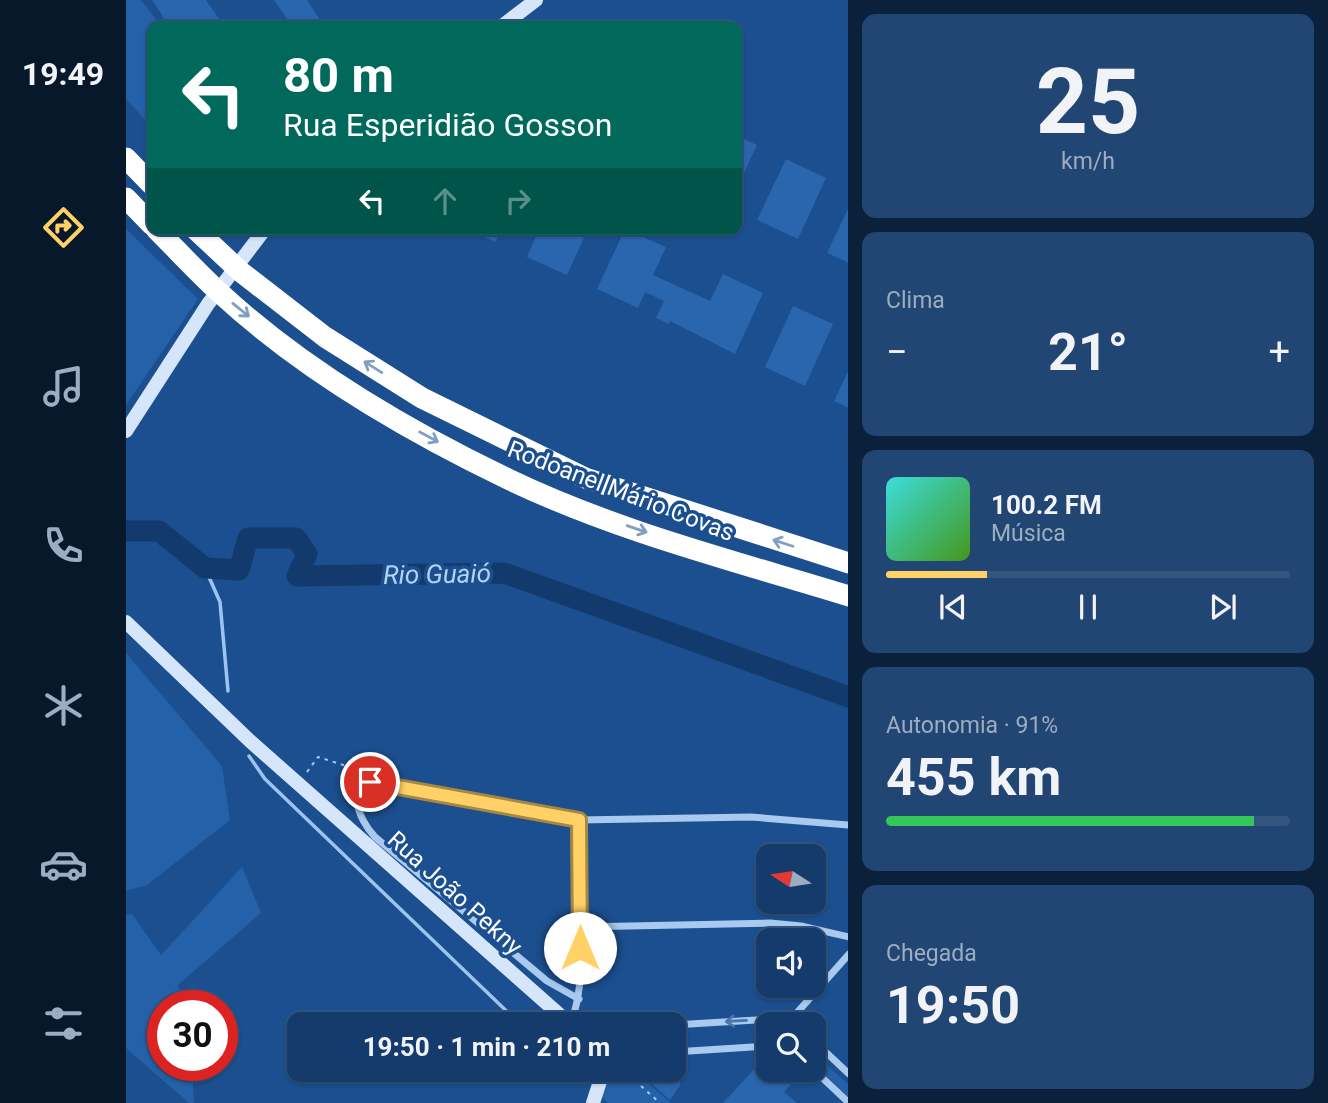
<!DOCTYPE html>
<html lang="pt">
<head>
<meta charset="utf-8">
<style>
	body { margin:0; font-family:Roboto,sans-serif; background:#214673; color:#f1f3f6; height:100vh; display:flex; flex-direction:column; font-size:26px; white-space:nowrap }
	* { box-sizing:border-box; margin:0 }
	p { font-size:23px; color:#9dadc1 }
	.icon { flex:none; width:38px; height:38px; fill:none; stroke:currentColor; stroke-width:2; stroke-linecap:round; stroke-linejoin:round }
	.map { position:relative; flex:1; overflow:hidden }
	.panel { display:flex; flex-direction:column; gap:14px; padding:14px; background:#0b203b; width:480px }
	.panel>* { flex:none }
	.hud { position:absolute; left:21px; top:21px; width:595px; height:214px; border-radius:14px; box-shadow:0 2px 5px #0004,0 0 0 2px #33557e; background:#00695c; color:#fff; overflow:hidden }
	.needle { width:46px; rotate:282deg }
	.buttons { position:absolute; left:630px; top:844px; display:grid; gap:14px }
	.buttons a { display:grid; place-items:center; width:70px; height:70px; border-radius:14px; background:#143b6b; box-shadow:0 2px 5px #0004,0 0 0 2px #33557e; font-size:35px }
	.speed { position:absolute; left:21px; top:990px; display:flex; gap:14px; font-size:35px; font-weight:700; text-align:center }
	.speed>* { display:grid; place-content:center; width:91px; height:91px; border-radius:50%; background:#143b6b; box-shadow:0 2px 5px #0004,0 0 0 2px #33557e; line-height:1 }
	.speed .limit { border:10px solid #d22; background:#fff; color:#111 }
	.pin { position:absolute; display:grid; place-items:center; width:60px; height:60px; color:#fff; margin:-30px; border:4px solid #fff; border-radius:50%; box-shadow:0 2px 7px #0007 }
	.me { position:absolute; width:77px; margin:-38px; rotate:0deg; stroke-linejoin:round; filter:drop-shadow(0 0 5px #0008) }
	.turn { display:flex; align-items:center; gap:24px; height:147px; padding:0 21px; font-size:32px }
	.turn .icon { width:91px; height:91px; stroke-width:2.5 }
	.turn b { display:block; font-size:49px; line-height:60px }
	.lanes { display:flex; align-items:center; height:66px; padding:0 21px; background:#0003; justify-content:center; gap:35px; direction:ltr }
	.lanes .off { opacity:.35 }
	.big { font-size:52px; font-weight:700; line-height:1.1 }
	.panel .widget { flex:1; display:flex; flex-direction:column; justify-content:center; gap:10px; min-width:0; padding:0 24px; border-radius:14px; background:#214673 }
	.panel .dial { align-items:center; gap:0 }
	.dial b { font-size:91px; line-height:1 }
	.song { display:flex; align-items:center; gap:21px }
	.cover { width:84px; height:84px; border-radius:10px; background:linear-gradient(135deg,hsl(180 70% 55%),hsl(100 70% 35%)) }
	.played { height:7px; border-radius:4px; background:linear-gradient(90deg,#ffd166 25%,#33557e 25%) }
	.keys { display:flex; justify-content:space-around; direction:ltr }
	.heat { display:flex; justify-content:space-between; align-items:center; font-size:38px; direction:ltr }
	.charge { height:10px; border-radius:5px; background:linear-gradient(90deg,#34c759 91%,#33557e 0) }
	.trip { position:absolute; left:161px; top:1012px; width:399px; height:70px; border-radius:14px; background:#143b6b; box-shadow:0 2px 5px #0004,0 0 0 2px #33557e; font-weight:700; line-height:70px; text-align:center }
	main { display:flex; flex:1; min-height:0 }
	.dock { display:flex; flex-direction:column; width:126px; justify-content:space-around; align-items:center; background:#08182b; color:#9dadc1 }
	.dock .icon { width:49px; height:49px }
	.dock .current { color:#ffd166 }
	.dock b { font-size:32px; color:#f1f3f6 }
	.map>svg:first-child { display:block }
	.green { fill:#2461a8 }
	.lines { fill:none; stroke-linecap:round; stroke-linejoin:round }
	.stream { stroke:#9cc4f0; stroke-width:3.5 }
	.river { stroke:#123a6d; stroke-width:21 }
	.building { fill:#2a66ad }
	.path { stroke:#a9c9ee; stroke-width:2; stroke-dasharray:3.5 5; stroke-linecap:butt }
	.street { stroke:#a9c9ee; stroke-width:7 }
	.secondary { stroke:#d6e6fa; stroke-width:14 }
	.highway { stroke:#fff; stroke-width:21 }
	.highway-bridge { stroke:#fff; stroke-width:21 }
	.oneway { stroke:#829ec1 }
	.oneway2 { stroke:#4674ac }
	.route-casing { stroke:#a68842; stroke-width:18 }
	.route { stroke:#ffd166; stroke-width:12 }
	.labels { text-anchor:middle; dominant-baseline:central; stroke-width:7; stroke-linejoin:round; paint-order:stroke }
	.street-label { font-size:24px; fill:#fff; stroke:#1b4f8f }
	.water-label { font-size:26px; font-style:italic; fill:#b5d3f5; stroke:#1b4f8f }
</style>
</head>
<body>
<main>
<nav class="dock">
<b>19:49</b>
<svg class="icon current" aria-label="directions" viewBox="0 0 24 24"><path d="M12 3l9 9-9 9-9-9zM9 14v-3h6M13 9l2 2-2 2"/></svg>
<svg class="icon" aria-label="music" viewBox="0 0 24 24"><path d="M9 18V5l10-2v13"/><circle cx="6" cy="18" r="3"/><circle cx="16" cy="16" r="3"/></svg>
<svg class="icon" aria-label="phone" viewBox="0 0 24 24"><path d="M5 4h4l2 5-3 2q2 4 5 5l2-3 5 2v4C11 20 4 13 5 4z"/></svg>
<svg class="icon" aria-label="climate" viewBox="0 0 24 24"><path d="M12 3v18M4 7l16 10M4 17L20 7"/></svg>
<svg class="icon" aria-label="car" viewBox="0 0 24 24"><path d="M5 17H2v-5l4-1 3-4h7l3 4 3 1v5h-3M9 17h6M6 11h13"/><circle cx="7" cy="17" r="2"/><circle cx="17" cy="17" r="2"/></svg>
<svg class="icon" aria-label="filters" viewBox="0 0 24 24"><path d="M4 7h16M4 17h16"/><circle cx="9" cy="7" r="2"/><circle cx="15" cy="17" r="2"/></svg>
</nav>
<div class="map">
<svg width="723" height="1103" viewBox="0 0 723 1103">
	<rect width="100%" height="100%" fill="#1b4f8f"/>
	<!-- green -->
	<g class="green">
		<polygon points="0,0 15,0 35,26 26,26 26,127 0,99"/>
		<polygon points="0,229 72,299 0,405"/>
		<polygon points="0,653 96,766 104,820 21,885 0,891"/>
		<polygon points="116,867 135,913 52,985 59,1006 37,1006 37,1066 66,1066 68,1103 63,1103 0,1048 0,915 6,914 35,955"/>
		<polygon points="688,1054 722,1084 722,1097 688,1064"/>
		<polygon points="483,1069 506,1069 545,1103 482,1103 475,1096"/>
	</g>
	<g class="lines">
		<!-- stream -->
		<g class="stream">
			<polyline points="79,568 94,602 102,691"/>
			<polyline points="123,756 139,779 394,1024"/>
			<polyline points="441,1069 449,1077"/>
		</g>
		<!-- river -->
		<polyline class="river" points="0,531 33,531 79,568 113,570 122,538 170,538 181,554 171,576 378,573 723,697"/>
	</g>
	<!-- building -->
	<g class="building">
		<polygon points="26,0 80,0 98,26 43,26"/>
		<polygon points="148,0 181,0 198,26 166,26"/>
		<polygon points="611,136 631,145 611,188"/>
		<polygon points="660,159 700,178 672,239 631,220"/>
		<polygon points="723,207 723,263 701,253"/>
		<polygon points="343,229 366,229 374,233 369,242"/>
		<polygon points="413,229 462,229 441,275 401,257"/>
		<polygon points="499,229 540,247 527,275 584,301 597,274 637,293 609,354 544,321 543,324 530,318 538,301 519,292 512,308 471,289"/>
		<polygon points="667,306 707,324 679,386 639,367"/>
		<polygon points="723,369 723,408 708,401"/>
		<polygon points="632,1065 653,1069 665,1084 658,1092 671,1103 597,1103"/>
		<polygon points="520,1069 540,1069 555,1084 544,1100 517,1076"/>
	</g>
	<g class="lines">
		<!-- path -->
		<g class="path">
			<polyline points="181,772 192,757 246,774"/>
			<polyline points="496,1069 534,1103"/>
		</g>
		<!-- street -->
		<g class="street">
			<polyline points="454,927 644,923 675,926 723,937"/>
			<path d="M453,999l-32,-18 -172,-144c-17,-18 -33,-57 7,-54l197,37 172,-3 98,8"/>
			<path d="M444,1024c20,-42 10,-154 9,-204"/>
			<polyline points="661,1024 723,954"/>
			<polyline points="548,1025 664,1018 670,1024"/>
			<polyline points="688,1041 723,1074"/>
			<polyline points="548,1052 642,1046"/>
			<polyline points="687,1069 723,1103"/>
		</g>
		<!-- secondary -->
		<g class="secondary">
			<polyline points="376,26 410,0"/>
			<polyline points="0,431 82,304 139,229"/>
			<polyline points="0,622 124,741 444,1024"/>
			<polyline points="467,1103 478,1069"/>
		</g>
		<!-- highway -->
		<g class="highway">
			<polyline points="0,158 26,185"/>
			<polyline points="0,198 26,225"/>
		</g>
		<!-- highway-bridge -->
		<g class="highway-bridge">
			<path d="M30,229c21,21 42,44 64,64 83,77 186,137 288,186 108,52 227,82 341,117"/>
			<polyline points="69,229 115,272 199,337 296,398 459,478 723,563"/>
		</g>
	</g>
	<!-- one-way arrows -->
	<defs><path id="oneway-shaft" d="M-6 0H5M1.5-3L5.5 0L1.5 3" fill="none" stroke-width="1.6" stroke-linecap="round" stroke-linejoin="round" transform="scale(1.75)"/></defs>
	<g class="oneway">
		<use href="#oneway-shaft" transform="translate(115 310) rotate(39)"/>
		<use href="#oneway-shaft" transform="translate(247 367) rotate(-148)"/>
		<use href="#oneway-shaft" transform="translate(303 437) rotate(28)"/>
		<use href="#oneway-shaft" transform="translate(511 529) rotate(19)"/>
		<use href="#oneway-shaft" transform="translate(657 543) rotate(-162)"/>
	</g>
	<use class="oneway2" href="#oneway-shaft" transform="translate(610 1021) rotate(177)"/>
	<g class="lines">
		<!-- route casing -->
		<g class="route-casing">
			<polyline id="route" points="244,782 453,820 454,948"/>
		</g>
		<!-- route -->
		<use href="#route" class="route"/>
	</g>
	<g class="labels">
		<!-- street labels -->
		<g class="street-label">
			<text transform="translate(495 491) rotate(21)">Rodoanel Mário Covas</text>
			<text transform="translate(329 893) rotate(42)">Rua João Pekny</text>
		</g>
		<!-- water labels -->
		<g class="water-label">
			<text transform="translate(311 574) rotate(-1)">Rio Guaió</text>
		</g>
	</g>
</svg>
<div class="buttons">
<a><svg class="needle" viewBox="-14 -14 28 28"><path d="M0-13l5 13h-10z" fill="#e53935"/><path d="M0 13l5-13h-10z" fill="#9dadc1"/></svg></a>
<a><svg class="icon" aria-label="sound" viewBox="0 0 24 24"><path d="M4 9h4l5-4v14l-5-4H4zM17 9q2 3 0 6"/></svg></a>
<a><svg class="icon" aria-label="search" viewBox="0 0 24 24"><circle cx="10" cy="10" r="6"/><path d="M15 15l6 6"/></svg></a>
</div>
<div class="speed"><div class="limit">30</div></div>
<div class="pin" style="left:244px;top:782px;background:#d93025"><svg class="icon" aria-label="arrive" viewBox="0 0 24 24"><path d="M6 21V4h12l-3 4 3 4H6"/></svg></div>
<svg class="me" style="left:454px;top:948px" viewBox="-20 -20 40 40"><circle r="19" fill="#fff"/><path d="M0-13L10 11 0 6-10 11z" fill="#ffd166"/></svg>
<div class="trip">19:50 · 1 min · 210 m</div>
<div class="hud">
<div class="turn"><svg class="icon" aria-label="left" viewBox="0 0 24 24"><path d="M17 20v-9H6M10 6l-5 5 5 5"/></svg><div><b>80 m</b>Rua Esperidião Gosson</div></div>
<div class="lanes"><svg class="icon" aria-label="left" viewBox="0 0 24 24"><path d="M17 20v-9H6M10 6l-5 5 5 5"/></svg><svg class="icon off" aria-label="ahead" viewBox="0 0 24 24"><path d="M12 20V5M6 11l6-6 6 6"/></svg><svg class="icon off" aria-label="right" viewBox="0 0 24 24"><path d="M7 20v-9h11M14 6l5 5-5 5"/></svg></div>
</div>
</div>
<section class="panel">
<div class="widget dial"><b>25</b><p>km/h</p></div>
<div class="widget"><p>Clima</p>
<div class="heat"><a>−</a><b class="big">21°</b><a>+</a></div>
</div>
<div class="widget">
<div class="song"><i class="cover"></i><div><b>100.2 FM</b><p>Música</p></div></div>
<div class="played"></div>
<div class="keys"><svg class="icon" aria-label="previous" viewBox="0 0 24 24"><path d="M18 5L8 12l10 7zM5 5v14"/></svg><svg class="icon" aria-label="pause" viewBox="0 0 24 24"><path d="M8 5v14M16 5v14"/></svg><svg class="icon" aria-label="next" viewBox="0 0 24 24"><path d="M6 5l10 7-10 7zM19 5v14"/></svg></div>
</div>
<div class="widget"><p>Autonomia · 91%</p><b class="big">455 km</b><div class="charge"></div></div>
<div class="widget"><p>Chegada</p><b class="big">19:50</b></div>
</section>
</main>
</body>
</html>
